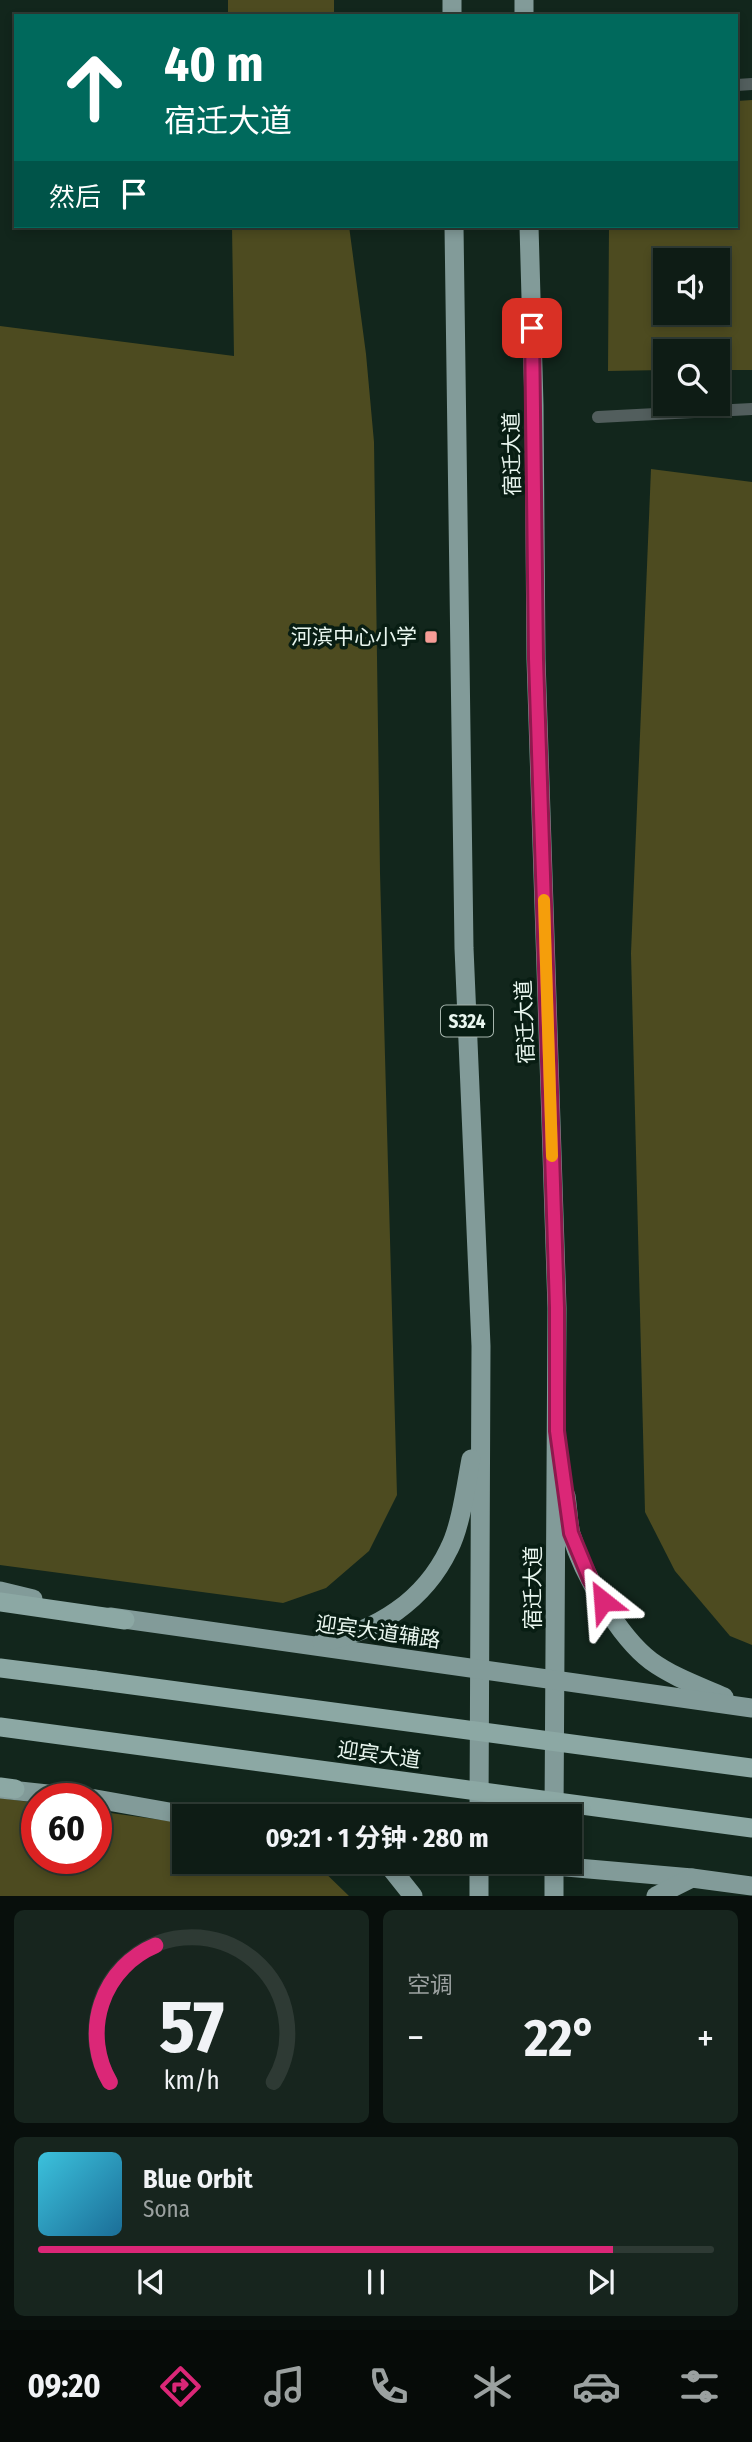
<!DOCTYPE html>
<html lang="zh">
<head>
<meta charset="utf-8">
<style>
	body { margin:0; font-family:"Fira Sans Condensed","Noto Sans SC",sans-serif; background:#17251e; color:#f1f3f6; height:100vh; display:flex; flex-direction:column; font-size:26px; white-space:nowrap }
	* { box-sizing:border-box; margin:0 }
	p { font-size:23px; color:#9ba1a0 }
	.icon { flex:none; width:38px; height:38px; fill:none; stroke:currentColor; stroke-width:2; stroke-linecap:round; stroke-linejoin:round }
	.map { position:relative; height:1896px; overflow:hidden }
	.details { display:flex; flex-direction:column; gap:14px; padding:14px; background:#080f0c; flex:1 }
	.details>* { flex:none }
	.top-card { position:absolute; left:14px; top:14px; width:724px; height:214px; border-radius:0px; box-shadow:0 4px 10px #0003,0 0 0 2px #2e3a34; background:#00695c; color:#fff; overflow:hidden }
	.controls { position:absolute; left:653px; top:248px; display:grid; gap:14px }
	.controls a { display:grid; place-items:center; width:77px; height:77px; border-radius:0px; background:#0e1c15; box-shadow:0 4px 10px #0003,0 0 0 2px #2e3a34; font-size:35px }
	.speed { position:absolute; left:21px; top:1783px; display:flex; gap:14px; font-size:35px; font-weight:700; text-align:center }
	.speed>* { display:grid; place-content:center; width:91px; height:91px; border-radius:50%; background:#0e1c15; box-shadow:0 4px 10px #0003,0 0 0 2px #2e3a34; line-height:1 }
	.speed .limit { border:10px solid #d22; background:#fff; color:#111 }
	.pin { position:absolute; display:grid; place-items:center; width:60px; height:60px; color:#fff; margin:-30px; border-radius:14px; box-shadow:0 4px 10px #0006 }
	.me { position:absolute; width:77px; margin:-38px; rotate:332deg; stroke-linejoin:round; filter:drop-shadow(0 0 5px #0008) }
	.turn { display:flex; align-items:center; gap:24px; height:147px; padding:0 35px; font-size:32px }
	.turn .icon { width:91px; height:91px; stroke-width:2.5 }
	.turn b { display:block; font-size:49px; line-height:60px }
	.then { display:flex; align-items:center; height:66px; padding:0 35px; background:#0003; gap:14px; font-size:26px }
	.big { font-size:52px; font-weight:700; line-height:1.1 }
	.details .widget { flex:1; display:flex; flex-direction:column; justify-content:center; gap:10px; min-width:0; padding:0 24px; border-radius:10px; background:#17251e }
	.details .dial { align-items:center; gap:0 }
	.dial svg { height:182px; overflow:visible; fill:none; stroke:#2e3a34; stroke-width:7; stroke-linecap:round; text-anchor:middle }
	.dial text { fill:#f1f3f6; stroke:none }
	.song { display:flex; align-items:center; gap:21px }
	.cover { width:84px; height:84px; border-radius:10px; background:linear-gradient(135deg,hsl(190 70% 55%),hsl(200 70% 35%)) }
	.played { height:7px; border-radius:4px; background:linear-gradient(90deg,#db2777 85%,#2e3a34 85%) }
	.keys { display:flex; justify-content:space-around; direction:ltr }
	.heat { display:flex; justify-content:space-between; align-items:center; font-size:38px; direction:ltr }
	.details .tiles { flex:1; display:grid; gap:14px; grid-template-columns:1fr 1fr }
	.widget:last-child { grid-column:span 2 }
	.trip { position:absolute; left:172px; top:1804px; width:410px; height:70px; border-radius:0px; background:#0e1c15; box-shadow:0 4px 10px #0003,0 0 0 2px #2e3a34; font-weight:700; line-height:70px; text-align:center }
	.dock { display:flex; height:112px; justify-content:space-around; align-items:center; background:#060b08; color:#9ba1a0 }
	.dock .icon { width:49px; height:49px }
	.dock .active { color:#db2777 }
	.dock b { font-size:32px; color:#f1f3f6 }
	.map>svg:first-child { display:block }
	.green { fill:#4d4b20; fill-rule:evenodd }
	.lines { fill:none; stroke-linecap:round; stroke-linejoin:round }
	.service { stroke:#525e5d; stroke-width:12 }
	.primary { stroke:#829b99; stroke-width:19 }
	.trunk { stroke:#8ca8a4; stroke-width:19 }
	.trunk-bridge { stroke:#8ca8a4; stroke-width:19 }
	.route-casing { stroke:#8e194d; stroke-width:18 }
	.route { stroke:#db2777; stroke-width:12 }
	.slow { stroke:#f59e0b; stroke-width:12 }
	.poi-dot { fill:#f59c96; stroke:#081d13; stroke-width:2.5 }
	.labels { text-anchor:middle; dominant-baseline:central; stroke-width:7; stroke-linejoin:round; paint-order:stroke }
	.shield { fill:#081d13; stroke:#a6b5ad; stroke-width:2 }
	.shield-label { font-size:19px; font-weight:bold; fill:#e9f6ef }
	.street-label { font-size:21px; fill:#e9f6ef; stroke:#081d13 }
	.poi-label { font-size:21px; fill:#e9f6ef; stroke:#081d13; text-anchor:end }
</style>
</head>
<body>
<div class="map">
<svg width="752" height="1896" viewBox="0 0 752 1896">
	<rect width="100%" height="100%" fill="#12261c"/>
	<!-- green -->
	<g class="green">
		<rect x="228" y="0" width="106" height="16"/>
		<path d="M752,100v270h-34v-18h-53v18l-57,1 1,-145h128v-125zM665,261h53v52h-53z"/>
		<polygon points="232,226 349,226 366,354 374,442 380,873 397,1495 369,1551 326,1588 283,1603 0,1565 0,326 234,356"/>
		<polygon points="651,469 752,482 752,1645 730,1636 675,1571 645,1512 631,953"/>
		<polygon points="0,1798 37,1803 37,1858 96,1858 96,1811 184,1823 184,1862 314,1862 349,1896 0,1896"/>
	</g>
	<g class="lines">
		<!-- service -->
		<g class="service">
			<polyline points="737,85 752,84"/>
			<polyline points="598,417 752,409"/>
		</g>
		<!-- primary -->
		<g class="primary">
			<polyline points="452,0 452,16"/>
			<polyline points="524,0 524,16"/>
			<polyline points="454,226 464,948 481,1346 479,1816"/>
			<polyline points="529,226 534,405 536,659 557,1308 554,1816"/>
			<path d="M566,1496c2,12 2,26 5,38 12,40 47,102 80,127 22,16 48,25 73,36"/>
			<polyline points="0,1591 33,1599"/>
			<polyline points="110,1617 752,1708"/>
			<path d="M322,1642c55,-11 102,-41 127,-93 12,-23 17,-64 22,-90"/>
			<polyline points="1,1789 94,1799"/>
			<polyline points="96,1799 192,1816"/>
			<polyline points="386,1862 413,1896"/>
			<polyline points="509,1862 692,1878 752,1886"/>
			<polyline points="479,1896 479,1862"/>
			<polyline points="554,1896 554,1862"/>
			<polyline points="656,1896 692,1878"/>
		</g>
		<!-- trunk -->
		<g class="trunk">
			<polyline points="0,1602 125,1620"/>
			<polyline points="0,1668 95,1680"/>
			<polyline points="0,1787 15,1789"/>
		</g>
		<!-- trunk-bridge -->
		<g class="trunk-bridge">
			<polyline points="95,1680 752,1768"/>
			<polyline points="0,1727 752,1828"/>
		</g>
	</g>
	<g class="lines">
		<!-- route casing -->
		<g class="route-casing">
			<polyline id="route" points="532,328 536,659 557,1308 557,1431 571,1533 590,1579 603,1601"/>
		</g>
		<!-- route -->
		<use href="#route" class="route"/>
		<!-- slow -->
		<polyline class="slow" points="544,900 552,1156"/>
	</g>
	<!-- markers -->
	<rect class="poi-dot" x="424" y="630" width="14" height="14" rx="3.5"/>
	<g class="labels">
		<!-- shield labels -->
		<rect class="shield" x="441" y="1005.5" width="52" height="31" rx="5"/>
		<g class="shield-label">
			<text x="467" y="1021">S324</text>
		</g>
		<!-- street labels -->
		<g class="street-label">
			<text transform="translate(512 454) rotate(-91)">宿迁大道</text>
			<text transform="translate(525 1022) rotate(-92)">宿迁大道</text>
			<text transform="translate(533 1588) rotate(-90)">宿迁大道</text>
			<text transform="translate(378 1632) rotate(8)">迎宾大道辅路</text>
			<text transform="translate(379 1755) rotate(8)">迎宾大道</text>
		</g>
		<!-- poi labels -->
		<g class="poi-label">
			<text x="417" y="637">河滨中心小学</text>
		</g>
	</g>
</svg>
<div class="controls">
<a><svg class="icon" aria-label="sound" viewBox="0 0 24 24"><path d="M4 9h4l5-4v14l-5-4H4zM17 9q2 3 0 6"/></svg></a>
<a><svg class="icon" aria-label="search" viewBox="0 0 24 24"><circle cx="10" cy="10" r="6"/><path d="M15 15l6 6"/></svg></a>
</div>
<div class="speed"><div class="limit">60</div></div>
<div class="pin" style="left:532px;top:328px;background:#d93025"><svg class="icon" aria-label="arrive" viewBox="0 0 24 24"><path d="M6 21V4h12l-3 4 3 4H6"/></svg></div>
<svg class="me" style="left:603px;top:1601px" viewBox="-20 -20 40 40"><path d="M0-17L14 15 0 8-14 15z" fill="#db2777" stroke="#fff" stroke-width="4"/></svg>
<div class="trip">09:21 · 1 分钟 · 280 m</div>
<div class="top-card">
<div class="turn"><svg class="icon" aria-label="ahead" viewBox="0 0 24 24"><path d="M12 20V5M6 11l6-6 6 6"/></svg><div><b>40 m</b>宿迁大道</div></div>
<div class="then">然后<svg class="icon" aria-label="arrive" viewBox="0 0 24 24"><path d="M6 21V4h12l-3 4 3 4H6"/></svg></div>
</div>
</div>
<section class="details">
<div class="tiles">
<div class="widget dial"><svg viewBox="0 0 100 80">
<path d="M14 69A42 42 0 1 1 86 69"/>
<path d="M14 69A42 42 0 0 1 34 9" stroke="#db2777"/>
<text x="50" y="56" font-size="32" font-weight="700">57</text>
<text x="50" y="72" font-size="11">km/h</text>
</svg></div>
<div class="widget"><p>空调</p>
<div class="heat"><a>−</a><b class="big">22°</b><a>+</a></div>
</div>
<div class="widget">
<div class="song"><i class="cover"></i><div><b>Blue Orbit</b><p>Sona</p></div></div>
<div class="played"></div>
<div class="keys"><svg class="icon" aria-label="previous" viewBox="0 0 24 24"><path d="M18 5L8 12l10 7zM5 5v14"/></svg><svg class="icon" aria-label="pause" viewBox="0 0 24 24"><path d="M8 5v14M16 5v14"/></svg><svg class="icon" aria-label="next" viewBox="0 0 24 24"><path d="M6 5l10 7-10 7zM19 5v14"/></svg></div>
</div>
</div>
</section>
<nav class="dock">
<b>09:20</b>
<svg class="icon active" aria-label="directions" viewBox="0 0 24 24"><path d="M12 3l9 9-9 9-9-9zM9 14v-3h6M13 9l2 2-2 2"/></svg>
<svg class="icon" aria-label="music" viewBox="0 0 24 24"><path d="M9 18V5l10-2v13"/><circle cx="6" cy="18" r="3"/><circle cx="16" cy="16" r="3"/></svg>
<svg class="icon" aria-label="phone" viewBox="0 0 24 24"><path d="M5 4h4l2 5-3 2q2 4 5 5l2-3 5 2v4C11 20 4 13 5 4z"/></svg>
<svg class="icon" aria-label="climate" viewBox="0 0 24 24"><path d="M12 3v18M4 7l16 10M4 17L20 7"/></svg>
<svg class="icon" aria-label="car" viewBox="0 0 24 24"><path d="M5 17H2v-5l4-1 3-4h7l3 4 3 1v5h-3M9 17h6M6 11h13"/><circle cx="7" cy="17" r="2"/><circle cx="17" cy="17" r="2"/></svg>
<svg class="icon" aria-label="filters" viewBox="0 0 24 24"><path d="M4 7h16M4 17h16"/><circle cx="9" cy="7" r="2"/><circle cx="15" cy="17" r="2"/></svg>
</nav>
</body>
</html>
